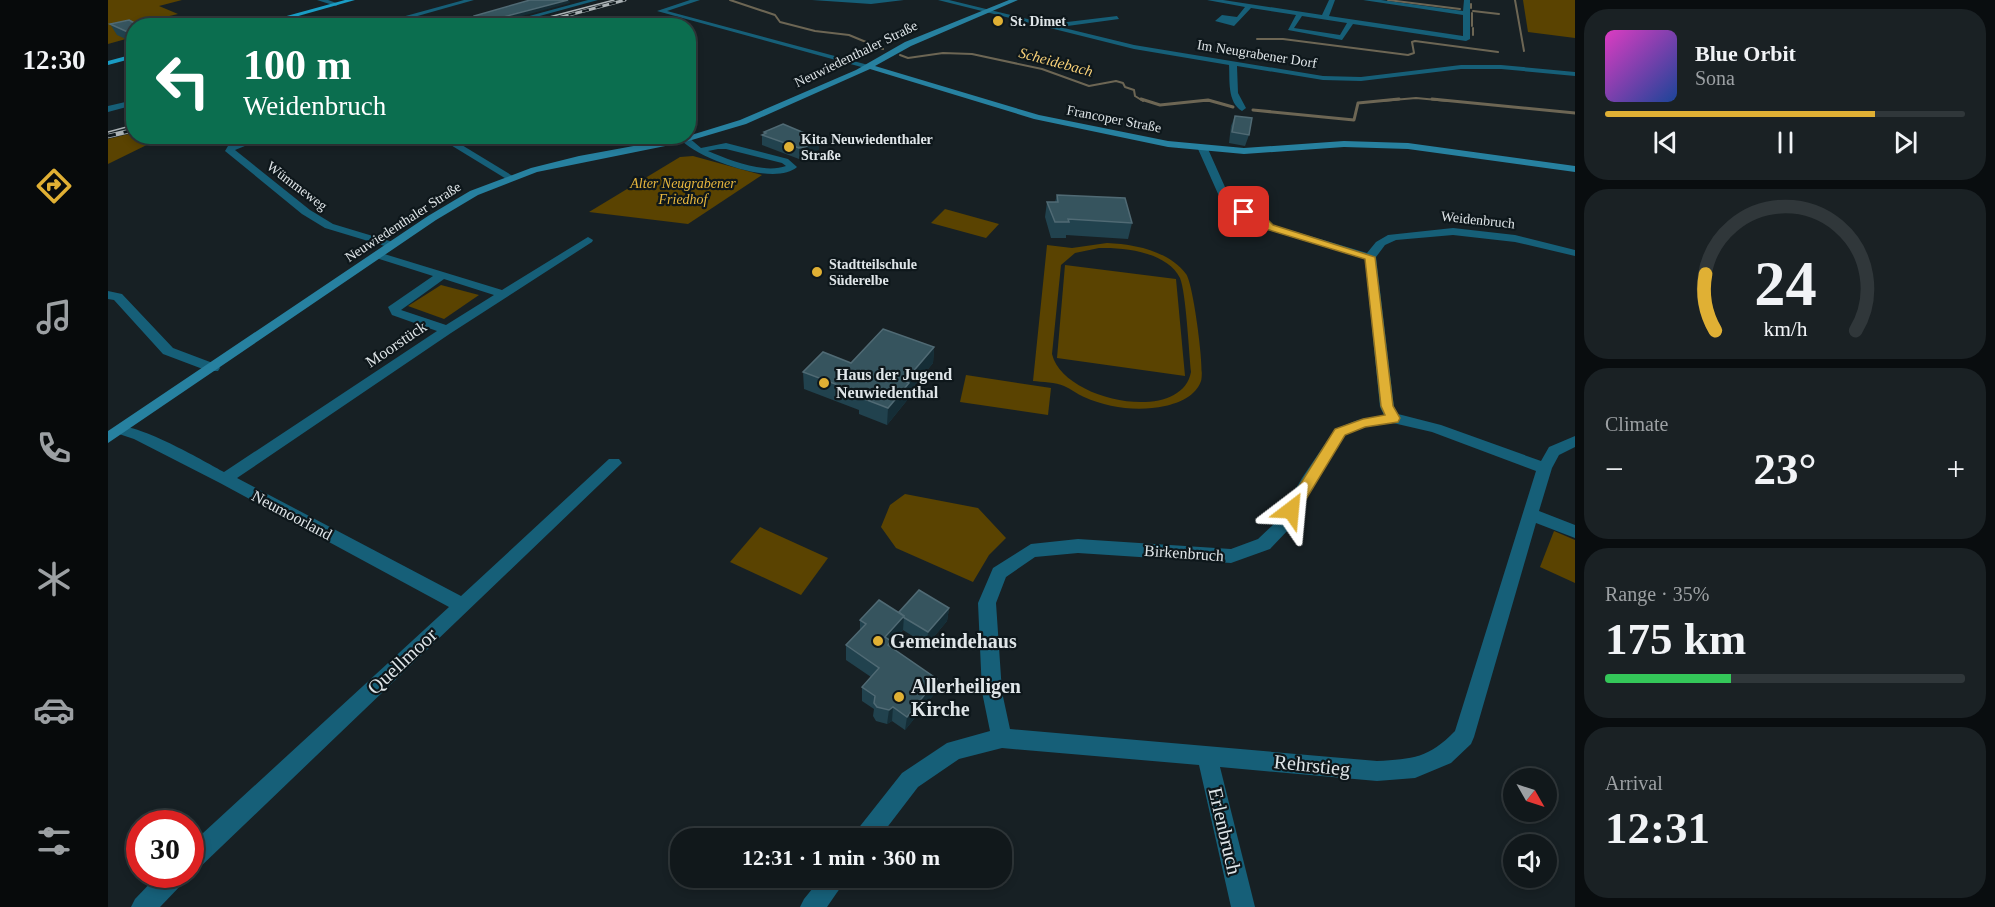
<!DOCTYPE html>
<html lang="en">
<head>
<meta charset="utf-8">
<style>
	body { margin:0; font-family:"Times New Roman",serif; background:#1a2124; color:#f1f3f6; height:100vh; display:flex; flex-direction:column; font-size:22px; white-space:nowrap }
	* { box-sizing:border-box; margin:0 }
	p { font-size:20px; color:#9ca0a3 }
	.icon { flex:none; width:33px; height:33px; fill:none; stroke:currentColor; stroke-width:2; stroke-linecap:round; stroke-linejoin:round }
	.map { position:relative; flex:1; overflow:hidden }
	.details { display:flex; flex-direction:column; gap:9px; padding:9px; background:#090d0f; width:420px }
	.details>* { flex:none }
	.banner { position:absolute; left:18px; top:18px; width:570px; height:126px; border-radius:24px; box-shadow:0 3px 9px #0003,0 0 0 2px #30373a; background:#0b6e4f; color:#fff; overflow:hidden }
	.needle { width:39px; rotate:129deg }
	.tools { position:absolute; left:1395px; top:768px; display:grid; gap:12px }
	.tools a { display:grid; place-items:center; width:54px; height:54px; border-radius:50%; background:#11181b; box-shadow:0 3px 9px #0003,0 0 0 2px #30373a; font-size:30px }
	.speed { position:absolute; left:18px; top:810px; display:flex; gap:12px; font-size:30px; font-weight:700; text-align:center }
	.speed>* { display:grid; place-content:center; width:78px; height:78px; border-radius:50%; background:#11181b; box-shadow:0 3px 9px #0003,0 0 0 2px #30373a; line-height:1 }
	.speed .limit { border:9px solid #d22; background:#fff; color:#111 }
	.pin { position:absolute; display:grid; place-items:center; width:51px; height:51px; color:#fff; margin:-26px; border-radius:12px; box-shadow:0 3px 9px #0006 }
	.me { position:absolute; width:66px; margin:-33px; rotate:29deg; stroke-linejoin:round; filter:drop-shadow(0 0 4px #0008) }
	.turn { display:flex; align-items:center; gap:21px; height:126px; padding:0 18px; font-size:27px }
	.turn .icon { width:78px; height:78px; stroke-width:2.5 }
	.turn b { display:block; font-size:42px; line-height:51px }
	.big { font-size:45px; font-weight:800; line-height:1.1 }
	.details .widget { flex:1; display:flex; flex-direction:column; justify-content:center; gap:9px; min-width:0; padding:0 21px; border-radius:24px; background:#1a2124 }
	.details .dial { align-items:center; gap:0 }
	.dial svg { height:156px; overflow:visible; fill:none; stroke:#30373a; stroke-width:7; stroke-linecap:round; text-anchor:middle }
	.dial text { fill:#f1f3f6; stroke:none }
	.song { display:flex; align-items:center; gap:18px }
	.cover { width:72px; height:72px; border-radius:9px; background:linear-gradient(135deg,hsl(310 70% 55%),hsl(220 70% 35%)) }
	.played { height:6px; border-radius:3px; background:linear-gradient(90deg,#e0b034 75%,#30373a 75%) }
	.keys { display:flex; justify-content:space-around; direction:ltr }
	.heat { display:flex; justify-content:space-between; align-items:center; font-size:33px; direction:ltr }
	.charge { height:9px; border-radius:4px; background:linear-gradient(90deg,#34c759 35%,#30373a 0) }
	.trip { position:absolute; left:562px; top:828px; width:342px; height:60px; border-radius:24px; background:#11181b; box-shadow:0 3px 9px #0003,0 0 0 2px #30373a; font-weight:800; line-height:60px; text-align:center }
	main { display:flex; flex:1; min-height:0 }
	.dock { display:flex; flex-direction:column; width:108px; justify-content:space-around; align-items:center; background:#070a0b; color:#9ca0a3 }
	.dock .icon { width:42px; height:42px }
	.dock .on { color:#e0b034 }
	.dock b { font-size:27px; color:#f1f3f6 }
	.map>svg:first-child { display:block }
	.green { fill:#5a4301; fill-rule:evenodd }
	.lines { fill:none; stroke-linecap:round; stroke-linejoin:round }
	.stream-far1 { stroke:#6d6654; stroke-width:2 }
	.stream { stroke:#6d6654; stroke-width:3 }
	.street { fill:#165f78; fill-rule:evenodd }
	.secondary { fill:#2781a0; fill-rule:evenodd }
	.primary { fill:#1a9dc5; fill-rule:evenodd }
	.tram { stroke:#abb2b5; stroke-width:1.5 }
	.rail-far1-casing { stroke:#abb2b5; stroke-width:3 }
	.rail-casing { stroke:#abb2b5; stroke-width:4.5 }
	.rail-far1 { stroke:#0e171b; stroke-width:2; stroke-dasharray:7; stroke-linecap:butt }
	.rail { stroke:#0e171b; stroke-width:3; stroke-dasharray:8; stroke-linecap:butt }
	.wall { fill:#21424e }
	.shaded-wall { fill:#152d36 }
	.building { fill:#36545e; stroke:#506a74; stroke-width:1.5 }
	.route { fill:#e0b034; stroke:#927222; stroke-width:1.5 }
	.poi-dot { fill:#e0b034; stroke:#0e171b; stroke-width:2 }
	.labels { text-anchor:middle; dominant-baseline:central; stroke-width:4.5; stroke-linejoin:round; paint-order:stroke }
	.far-poi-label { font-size:14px; font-weight:bold; fill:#dfe5e8; stroke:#0e171b; text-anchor:start }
	.far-street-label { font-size:14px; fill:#dfe5e8; stroke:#0e171b }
	.far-park-label { font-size:14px; font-style:italic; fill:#e8b73d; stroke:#0e171b }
	.far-water-label { font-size:15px; font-style:italic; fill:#f7d078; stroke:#0e171b }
	.street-label { font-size:16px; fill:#dfe5e8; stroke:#0e171b }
	.poi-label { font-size:16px; font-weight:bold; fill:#dfe5e8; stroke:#0e171b; text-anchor:start }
	.near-poi-label { font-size:20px; font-weight:bold; fill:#dfe5e8; stroke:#0e171b; text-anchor:start }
	.near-street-label { font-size:20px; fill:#dfe5e8; stroke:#0e171b }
</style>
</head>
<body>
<main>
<nav class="dock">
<b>12:30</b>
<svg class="icon on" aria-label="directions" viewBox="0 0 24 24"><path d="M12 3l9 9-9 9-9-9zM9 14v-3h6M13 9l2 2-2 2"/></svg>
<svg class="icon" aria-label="music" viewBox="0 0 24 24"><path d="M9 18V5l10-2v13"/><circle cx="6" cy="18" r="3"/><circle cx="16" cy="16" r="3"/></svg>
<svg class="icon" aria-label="phone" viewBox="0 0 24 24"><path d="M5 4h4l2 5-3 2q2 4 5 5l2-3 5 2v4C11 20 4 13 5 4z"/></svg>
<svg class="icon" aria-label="climate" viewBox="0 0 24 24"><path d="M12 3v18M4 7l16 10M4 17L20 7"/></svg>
<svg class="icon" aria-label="car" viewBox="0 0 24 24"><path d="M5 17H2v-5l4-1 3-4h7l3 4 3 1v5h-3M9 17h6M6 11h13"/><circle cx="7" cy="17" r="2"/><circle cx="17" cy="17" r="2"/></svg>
<svg class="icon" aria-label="filters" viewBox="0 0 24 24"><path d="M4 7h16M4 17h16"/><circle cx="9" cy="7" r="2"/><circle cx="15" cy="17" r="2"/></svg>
</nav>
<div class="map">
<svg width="1467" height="907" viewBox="0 0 1467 907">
	<rect width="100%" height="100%" fill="#172024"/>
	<!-- green -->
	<g class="green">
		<polygon points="0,0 74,0 51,6 70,14 23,25 25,37 0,44"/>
		<polygon points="1415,0 1467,0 1467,38 1420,32"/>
		<polygon points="25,133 26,136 55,137 0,164 0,139"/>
		<polygon points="585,156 654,175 580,224 481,212 572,157"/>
		<polygon points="837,209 891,224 878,238 823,223"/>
		<path d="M999,243c27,1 62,8 79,31 7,8 19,97 15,107 -5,15 -22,22 -36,25 -27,6 -56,2 -81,-9 -7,-3 -13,-8 -20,-11 -8,-4 -22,-4 -31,-5l14,-136 25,3zM991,248c25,-1 68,4 81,30 6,14 9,75 11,94 -10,53 -128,29 -139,-18l9,-89 14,-12z"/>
		<polygon points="957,265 1068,279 1077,376 949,358"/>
		<polygon points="333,285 371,295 336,319 300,306"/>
		<polygon points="858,375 943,388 940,415 852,402"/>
		<polygon points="797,494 870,508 898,538 881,555 865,582 788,548 773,527 782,505"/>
		<polygon points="652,527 720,558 693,595 622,562"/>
		<polygon points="1446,531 1467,540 1467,583 1432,567"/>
	</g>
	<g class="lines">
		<!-- stream-far1 -->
		<g class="stream-far1">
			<polyline points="622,0 667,15 672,22 707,31 741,35 775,49"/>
			<polyline points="1280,0 1352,9"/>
			<polyline points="1407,0 1416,51"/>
			<polyline points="1363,4 1363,8"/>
			<polyline points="1365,11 1391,14"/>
			<polyline points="1364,13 1364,26"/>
			<polyline points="1365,28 1365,35"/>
			<polyline points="1149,39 1175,39 1300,55 1306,53 1304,42 1307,41 1390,52"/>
			<polyline points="792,55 800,58 835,53 864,54 934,69 981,86 1008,81 1015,83 1017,87 1026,90 1027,96 1035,101"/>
			<polyline points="1089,101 1105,101"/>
			<polyline points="1273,101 1308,98 1340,101"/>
		</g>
		<!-- stream -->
		<g class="stream">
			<polyline points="1033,99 1052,105 1100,100 1125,107"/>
			<polyline points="1324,99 1467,113"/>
			<polyline points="1145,110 1246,120 1250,103 1291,99"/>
		</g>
		<!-- street -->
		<g class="street">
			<polygon points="209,0 220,0 231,4 228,6"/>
			<polygon points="356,0 366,0 274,26 261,26"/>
			<polygon points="480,0 490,0 406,23 403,21"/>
			<polygon points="582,0 592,0 559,11 764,66 757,68 549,11"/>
			<polygon points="704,0 796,0 763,4"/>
			<path d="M830,0h11l107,26 3,-3 58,-7 2,3 -59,8 74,18 189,31 38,1 100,-12h40l74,7v4l-74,-7h-40l-100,12 -38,-1 -86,-14 1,27 8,15 -4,3c-15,-9 -12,-31 -13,-46l-95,-16z"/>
			<path d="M1099,0h16l99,15 7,-15h6l-6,16 134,20v-21l-100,-15h18l82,11 1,-11h6v39l-4,2 -113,-17 -11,16 -54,-10 8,-15 -45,-7 -17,18 -19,-5 7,-6 15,2 8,-10zM1194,16l45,7 -7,12 -46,-7z"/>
			<polygon points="26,100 26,105 0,112 0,106"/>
			<polygon points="148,136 162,136 127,150 202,210 225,224 288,243 288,247 280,247 217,228 194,214 117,151 120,146"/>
			<polygon points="328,136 339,136 408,178 400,180"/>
			<path d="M574,137h6l13,11 25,-5 62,16 9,8c-22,20 -99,-8 -117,-28zM610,149h8l56,14 4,3c-22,8 -57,-6 -78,-15z"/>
			<polygon points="1095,146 1100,149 1121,196 1123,218 1114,216 1111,196 1090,149"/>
			<path d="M1136,209l18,5 11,11 94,28 9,-11 12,-7 65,-7 62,7 60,15v6l-60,-14 -62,-7 -57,5 -11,5 -9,12 18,150 4,7 43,11 100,36 8,-14 26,-11v11l-16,8 -7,13 -13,43 36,14v13l-39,-15 -62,214 -3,7 -20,19 -36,15 -38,3 -157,-14 35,140h-24l-32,-142 -197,-17 -43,11 -41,28 -39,51h-25l3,-8 45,-57 45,-30 43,-12 -8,-39 -4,-89 15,-35 38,-24 47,-5 153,10 27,-10 19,-18 25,-43 33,-49 23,-9 26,-5 -4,-8 -15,-148 -123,-37 -8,-7zM1285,423l39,9 104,39 -81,260c-26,27 -42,28 -78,30l-367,-32 -8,-37 -6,-89 10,-26 29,-20 43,-4 153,10 39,-14 19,-20 24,-44 32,-50 21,-8z"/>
			<path d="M480,237l5,3 -1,2 -141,91 -214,145 224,118 148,-137h10l3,4 -424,406 -8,3v-27l259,-238 -229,-124 -86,-44 -18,-6 -2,-3 2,-3c19,-6 88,34 108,45l213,-141 -45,-16 -4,-8 45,-31 -60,-19v-4h8l121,37zM336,279l50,16 -48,30 -45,-15z"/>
			<polygon points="0,291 14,294 65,348 110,365 112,368 110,371 100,371 55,354 6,300 0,299"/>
			<polygon points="51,874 79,874 76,882 52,907 23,907 27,899"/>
			<polygon points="713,878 739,878 719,907 692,907 696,899"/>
		</g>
		<!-- secondary -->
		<polygon class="secondary" points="901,0 910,0 803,46 767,66 931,115 1060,141 1136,148 1236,141 1300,143 1467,166 1467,172 1300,149 1236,147 1136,154 1060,147 926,119 762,69 638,124 577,142 429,172 370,195 328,220 0,443 0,431 320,216 362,191 423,168 471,156 580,136 632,120 748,70 797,42"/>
		<!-- primary -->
		<g class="primary">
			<polygon points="237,0 247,0 155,26 142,26"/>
			<polygon points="26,54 26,58 0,65 0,61"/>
		</g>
		<!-- tram -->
		<g class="tram">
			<polyline points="407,26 506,0"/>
			<polyline points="0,132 26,125"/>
		</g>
		<!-- rail-far1 casing -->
		<g class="rail-far1-casing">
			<polyline id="rail-far1" points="420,26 517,0"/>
		</g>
		<!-- rail casing -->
		<g class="rail-casing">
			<polyline id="rail" points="0,136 26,130"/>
		</g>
		<!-- rail-far1 -->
		<use href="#rail-far1" class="rail-far1"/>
		<!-- rail -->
		<use href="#rail" class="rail"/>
	</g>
	<!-- wall -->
	<g class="wall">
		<polygon points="2,24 26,26 26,43 9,35"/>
		<polygon points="1127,116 1141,135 1137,146 1121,143 1123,126"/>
		<polygon points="656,132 711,139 711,149 697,158 691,159 654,145 654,135 656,134"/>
		<polygon points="949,195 1024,223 1020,239 958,235 958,238 943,238 937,217 939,202 947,202"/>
		<polygon points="826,347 825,363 801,392 800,399 779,425 751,414 751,410 696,389 695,372"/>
		<polygon points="841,608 839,621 819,645 795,630 783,644 783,648 829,679 827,693 797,730 784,721 779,724 768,721 765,716 766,709 754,701 754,687 763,677 738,660 738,645 752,630 752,620 791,612"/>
	</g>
	<!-- shaded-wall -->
	<g class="shaded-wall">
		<polygon points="461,0 462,3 377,26 369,26 369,24"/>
		<polygon points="711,139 711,149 697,158 691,159 691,148"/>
		<polygon points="826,347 825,363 801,392 800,399 779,425 780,408 797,381"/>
		<polygon points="841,608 839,621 819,645 820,632"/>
		<polygon points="796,616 795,630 783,644 782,656 777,637"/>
		<polygon points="829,679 827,693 797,730 799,717"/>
		<polygon points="785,707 784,721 779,724 781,710"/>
	</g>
	<!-- building -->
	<g class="building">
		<polygon points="422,0 460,0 369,24 366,16"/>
		<polygon points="21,20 32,26 26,26 26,33 24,34 2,24"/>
		<polygon points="1127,116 1144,118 1141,135 1124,132"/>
		<polygon points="675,124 711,139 697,147 691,148 654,135 658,133 656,132"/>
		<polygon points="949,195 1017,198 1024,223 960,219 961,222 947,222 939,202 950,202"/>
		<polygon points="775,329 826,347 797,381 801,383 780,408 751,397 754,394 695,372 715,352 743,363"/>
		<polygon points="811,590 841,608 820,632 795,617 796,616 791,612"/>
		<polygon points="771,600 796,616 777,637 783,641 780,645 829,679 799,717 785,707 781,710 769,707 766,703 767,696 754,687 771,668 738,645 758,624 752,620"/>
	</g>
	<!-- route -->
	<polygon class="route" points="1136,209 1154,214 1165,225 1267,257 1285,406 1292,418 1290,422 1257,427 1237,435 1189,514 1178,514 1176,510 1227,429 1255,419 1277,415 1273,406 1257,259 1158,229 1147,218 1132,214 1132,210"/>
	<!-- markers -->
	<g class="poi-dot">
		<circle cx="890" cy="21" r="6"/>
		<circle cx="681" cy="147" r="6"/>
		<circle cx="709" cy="272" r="6"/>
		<circle cx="716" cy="383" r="6"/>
		<circle cx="770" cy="641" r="6"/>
		<circle cx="791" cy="697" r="6"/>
	</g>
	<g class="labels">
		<!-- far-poi labels -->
		<g class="far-poi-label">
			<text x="902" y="21">St. Dimet</text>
			<text x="693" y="139">Kita Neuwiedenthaler<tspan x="693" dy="16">Straße</tspan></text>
			<text x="721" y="264">Stadtteilschule<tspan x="721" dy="16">Süderelbe</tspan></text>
		</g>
		<!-- far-street labels -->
		<g class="far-street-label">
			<text transform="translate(748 54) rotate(-26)">Neuwiedenthaler Straße</text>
			<text transform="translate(1149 54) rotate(9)">Im Neugrabener Dorf</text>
			<text transform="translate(1006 119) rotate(11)">Francoper Straße</text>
			<text transform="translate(189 186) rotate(37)">Wümmeweg</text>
			<text transform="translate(1370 220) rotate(6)">Weidenbruch</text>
			<text transform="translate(295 222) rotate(-33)">Neuwiedenthaler Straße</text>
		</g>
		<!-- far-park labels -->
		<g class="far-park-label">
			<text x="575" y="183">Alter Neugrabener<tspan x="575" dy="16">Friedhof</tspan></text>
		</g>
		<!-- far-water labels -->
		<g class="far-water-label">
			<text transform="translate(948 62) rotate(15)">Scheidebach</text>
		</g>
		<!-- street labels -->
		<g class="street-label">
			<text transform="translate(288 344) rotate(-34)">Moorstück</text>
			<text transform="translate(184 515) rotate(28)">Neumoorland</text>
			<text transform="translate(1076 553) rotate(4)">Birkenbruch</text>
		</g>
		<!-- poi labels -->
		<g class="poi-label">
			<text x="728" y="374">Haus der Jugend<tspan x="728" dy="18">Neuwiedenthal</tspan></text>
		</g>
		<!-- near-poi labels -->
		<g class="near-poi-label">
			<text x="782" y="641">Gemeindehaus</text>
			<text x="803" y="686">Allerheiligen<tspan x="803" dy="23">Kirche</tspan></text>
		</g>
		<!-- near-street labels -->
		<g class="near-street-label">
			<text transform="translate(294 661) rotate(-43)">Quellmoor</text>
			<text transform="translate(1204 765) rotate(6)">Rehrstieg</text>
			<text transform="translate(1117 831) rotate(77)">Erlenbruch</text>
		</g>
	</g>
</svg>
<div class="tools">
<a><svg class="needle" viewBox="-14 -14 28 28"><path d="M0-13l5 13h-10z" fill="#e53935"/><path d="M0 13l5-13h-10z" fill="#9ca0a3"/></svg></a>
<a><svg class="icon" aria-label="sound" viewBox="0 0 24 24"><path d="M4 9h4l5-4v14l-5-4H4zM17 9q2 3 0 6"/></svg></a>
</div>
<div class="speed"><div class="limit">30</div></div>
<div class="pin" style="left:1136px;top:212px;background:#d93025"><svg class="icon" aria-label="arrive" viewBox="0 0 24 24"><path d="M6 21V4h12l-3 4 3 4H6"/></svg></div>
<svg class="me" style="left:1183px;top:510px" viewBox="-20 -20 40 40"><path d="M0-17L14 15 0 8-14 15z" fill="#e0b034" stroke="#fff" stroke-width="4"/></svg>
<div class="trip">12:31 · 1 min · 360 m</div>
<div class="banner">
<div class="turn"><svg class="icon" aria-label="left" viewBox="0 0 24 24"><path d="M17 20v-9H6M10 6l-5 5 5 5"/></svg><div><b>100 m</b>Weidenbruch</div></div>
</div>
</div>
<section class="details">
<div class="widget">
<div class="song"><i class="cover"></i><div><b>Blue Orbit</b><p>Sona</p></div></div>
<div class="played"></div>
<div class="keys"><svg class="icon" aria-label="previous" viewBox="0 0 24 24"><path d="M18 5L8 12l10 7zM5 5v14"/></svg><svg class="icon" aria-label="pause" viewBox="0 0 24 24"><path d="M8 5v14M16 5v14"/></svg><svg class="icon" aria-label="next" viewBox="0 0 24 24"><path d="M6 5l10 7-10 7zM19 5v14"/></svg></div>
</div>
<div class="widget dial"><svg viewBox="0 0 100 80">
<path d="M14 69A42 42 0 1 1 86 69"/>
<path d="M14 69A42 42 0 0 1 9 40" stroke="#e0b034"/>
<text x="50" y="56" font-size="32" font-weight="700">24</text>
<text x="50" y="72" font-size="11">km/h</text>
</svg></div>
<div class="widget"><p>Climate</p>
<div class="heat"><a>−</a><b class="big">23°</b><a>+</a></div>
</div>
<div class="widget"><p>Range · 35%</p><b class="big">175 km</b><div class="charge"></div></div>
<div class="widget"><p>Arrival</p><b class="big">12:31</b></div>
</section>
</main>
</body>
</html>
